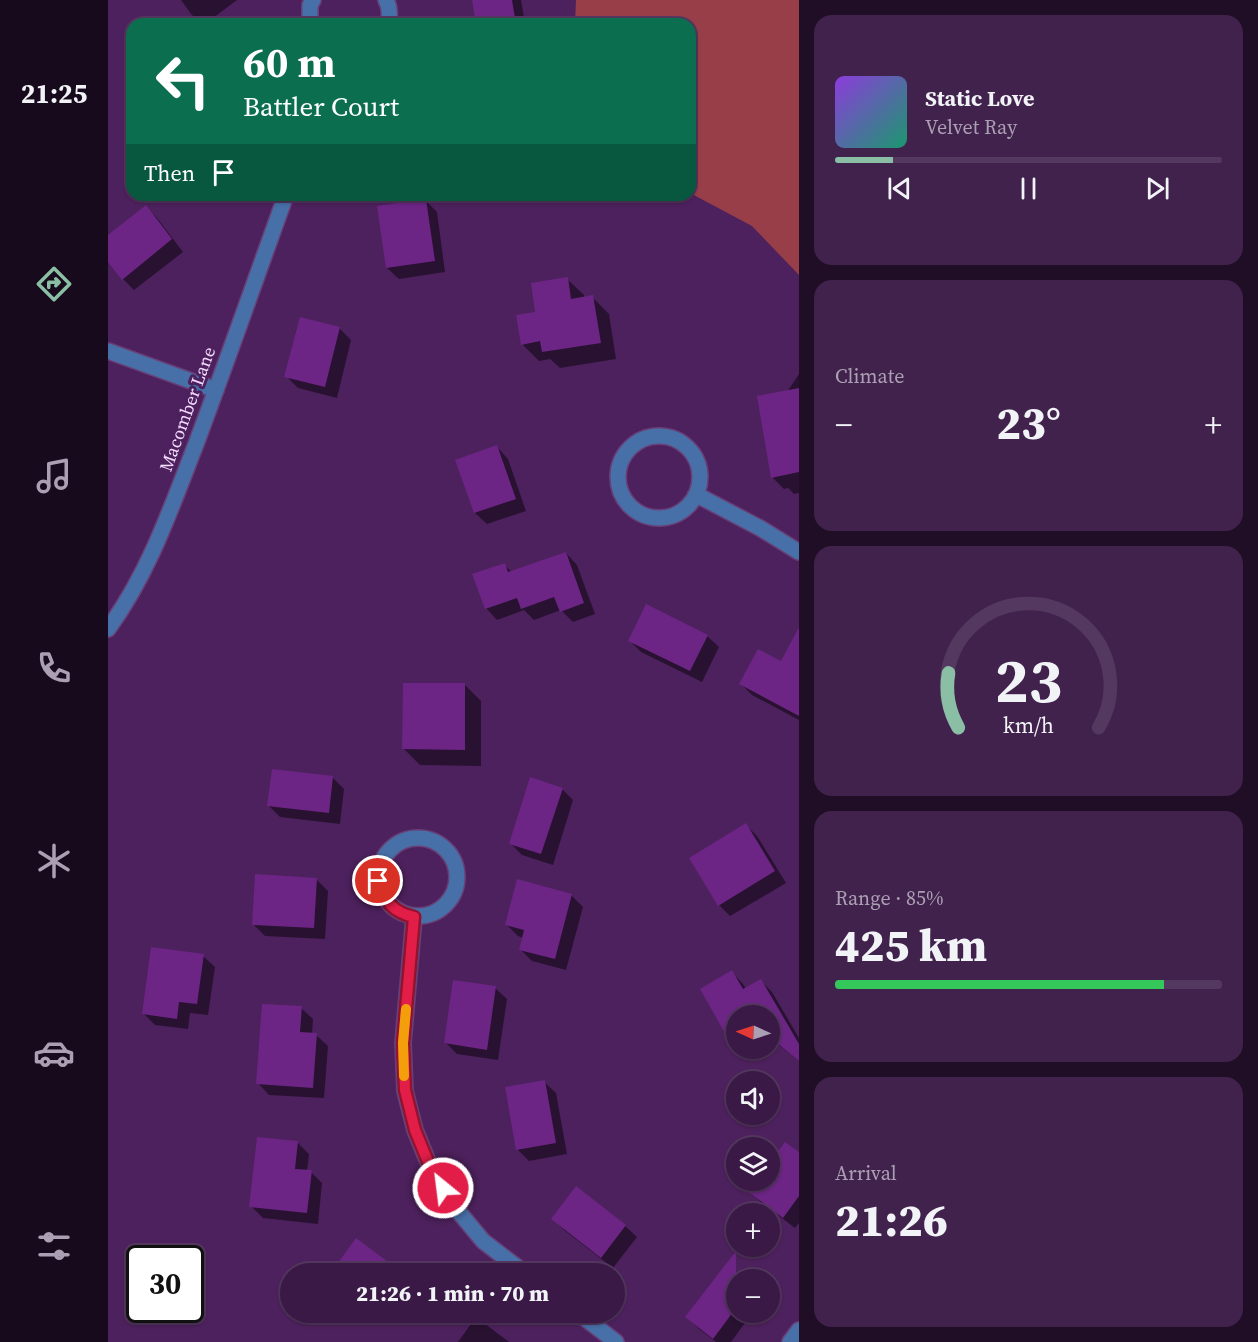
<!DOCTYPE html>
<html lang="en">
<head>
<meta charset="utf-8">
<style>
	body { margin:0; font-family:"Source Serif 4",serif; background:#41224d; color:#f1f3f6; height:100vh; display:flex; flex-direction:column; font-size:22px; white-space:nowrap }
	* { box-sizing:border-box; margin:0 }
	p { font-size:20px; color:#aba0b3 }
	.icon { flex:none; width:33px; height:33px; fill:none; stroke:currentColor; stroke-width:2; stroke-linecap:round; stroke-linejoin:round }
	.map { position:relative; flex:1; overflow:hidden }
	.details { display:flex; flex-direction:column; gap:15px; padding:15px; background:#200e26; width:459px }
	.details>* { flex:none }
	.banner { position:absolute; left:18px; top:18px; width:570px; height:183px; border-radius:18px; box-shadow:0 2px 4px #0004,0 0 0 2px #54385f; background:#0b6e4f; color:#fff; overflow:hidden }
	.needle { width:39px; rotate:273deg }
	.controls { position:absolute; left:618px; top:1005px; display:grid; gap:12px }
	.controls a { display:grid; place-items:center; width:54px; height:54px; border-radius:50%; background:#3a1946; box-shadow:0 2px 4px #0004,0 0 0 2px #54385f; font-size:30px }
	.speed { position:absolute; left:18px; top:1245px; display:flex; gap:12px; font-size:30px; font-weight:700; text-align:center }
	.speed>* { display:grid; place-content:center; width:78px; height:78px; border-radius:50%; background:#3a1946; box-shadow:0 2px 4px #0004,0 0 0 2px #54385f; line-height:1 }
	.speed .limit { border:3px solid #111; border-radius:9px; background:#fff; color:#111 }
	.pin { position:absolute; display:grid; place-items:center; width:51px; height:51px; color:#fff; margin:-26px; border:3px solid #fff; border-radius:50%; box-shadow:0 2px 6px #0007 }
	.me { position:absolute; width:66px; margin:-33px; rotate:331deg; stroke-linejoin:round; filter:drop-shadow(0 0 4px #0008) }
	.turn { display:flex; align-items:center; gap:21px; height:126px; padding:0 18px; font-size:27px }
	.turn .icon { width:78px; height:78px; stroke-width:2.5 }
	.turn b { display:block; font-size:42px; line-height:51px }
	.then { display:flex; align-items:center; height:57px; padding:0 18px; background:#0003; gap:12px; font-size:22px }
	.big { font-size:45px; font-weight:800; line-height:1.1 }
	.details .card { flex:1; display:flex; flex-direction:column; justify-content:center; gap:9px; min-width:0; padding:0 21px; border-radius:18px; background:#41224d }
	.details .dial { align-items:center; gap:0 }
	.dial svg { height:156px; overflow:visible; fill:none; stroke:#54385f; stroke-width:7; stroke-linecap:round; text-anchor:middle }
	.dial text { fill:#f1f3f6; stroke:none }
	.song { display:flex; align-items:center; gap:18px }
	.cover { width:72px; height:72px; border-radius:9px; background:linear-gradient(135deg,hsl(270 70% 55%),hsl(160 70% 35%)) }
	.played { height:6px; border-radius:3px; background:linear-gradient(90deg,#8abfa5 15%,#54385f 15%) }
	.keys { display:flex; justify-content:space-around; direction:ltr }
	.heat { display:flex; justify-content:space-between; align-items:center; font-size:33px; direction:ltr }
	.charge { height:9px; border-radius:4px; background:linear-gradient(90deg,#34c759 85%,#54385f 0) }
	.trip { position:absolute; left:172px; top:1263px; width:345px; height:60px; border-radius:30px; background:#3a1946; box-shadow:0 2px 4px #0004,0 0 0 2px #54385f; font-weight:800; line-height:60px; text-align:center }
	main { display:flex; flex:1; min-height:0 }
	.dock { display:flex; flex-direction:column; width:108px; justify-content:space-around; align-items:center; background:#170a1c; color:#aba0b3 }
	.dock .icon { width:42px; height:42px }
	.dock .active { color:#8abfa5 }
	.dock b { font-size:27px; color:#f1f3f6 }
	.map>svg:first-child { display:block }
	.green { fill:#983e48 }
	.shadow { fill:#0007; fill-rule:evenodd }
	.building { fill:#6c2585 }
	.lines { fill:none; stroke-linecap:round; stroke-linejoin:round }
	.street-casing { stroke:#683f77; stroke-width:18 }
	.street { stroke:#4770a8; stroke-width:15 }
	.route-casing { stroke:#92132f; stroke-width:15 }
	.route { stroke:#e11d48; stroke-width:10 }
	.slow { stroke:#f59e0b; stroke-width:10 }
	.labels { text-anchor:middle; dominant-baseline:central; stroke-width:6; stroke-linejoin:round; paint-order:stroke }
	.street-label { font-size:18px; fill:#f4dbff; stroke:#4d215d }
</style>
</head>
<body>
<main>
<nav class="dock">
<b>21:25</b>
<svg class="icon active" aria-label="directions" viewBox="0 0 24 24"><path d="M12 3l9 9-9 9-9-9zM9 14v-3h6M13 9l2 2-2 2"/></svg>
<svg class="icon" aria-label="music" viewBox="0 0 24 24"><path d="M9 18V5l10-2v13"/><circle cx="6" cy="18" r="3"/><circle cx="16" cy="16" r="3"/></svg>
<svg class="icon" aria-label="phone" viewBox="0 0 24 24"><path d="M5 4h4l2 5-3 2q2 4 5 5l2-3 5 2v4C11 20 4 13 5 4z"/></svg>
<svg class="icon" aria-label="climate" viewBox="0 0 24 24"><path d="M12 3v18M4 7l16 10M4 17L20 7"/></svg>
<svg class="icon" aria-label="car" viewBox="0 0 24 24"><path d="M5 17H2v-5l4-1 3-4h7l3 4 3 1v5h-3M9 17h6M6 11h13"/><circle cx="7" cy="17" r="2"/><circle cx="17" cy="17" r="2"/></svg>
<svg class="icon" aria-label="filters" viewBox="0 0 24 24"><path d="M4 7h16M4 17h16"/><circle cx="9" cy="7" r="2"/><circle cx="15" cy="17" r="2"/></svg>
</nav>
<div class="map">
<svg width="691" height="1342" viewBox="0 0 691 1342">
	<rect width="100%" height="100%" fill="#4d215d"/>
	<!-- green -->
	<polygon class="green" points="468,0 691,0 691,275 644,226 582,193 582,24 467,24"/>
	<!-- shadow -->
	<g class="shadow">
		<polygon points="73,0 129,0 97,24 93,24 83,14"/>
		<polygon points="366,0 413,0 417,24 370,24"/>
		<polygon points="317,200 329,212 337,272 291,279 279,268"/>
		<polygon points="38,207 49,218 75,252 26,290 15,279 0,260 0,236"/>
		<polygon points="459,279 476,295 476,298 484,297 501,314 508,359 452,368 442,359 431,361 414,344"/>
		<polygon points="193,319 232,329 243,340 229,398 190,388 178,376"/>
		<polygon points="691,374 691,493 686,494 680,488 676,489 664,477 679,392"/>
		<polygon points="389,447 400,459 418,511 379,524 367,513"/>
		<polygon points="458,553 469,565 487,614 465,622 453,610 426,620 416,610 389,620 378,608 396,565 404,572"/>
		<polygon points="599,636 611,647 594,682 533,652 521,640"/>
		<polygon points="691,655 691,720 644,695 633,684"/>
		<polygon points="357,685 373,701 373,766 312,765 296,749"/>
		<polygon points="224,777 236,789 232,824 172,817 161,806"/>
		<polygon points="454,789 465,800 445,865 414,855 402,843"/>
		<polygon points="638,825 649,836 678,883 622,916 611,905"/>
		<polygon points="208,879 220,891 217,939 157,936 146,925"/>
		<polygon points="463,895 475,907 458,970 424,961 412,949 415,938 410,936 399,925"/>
		<polygon points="95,956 107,967 100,1015 82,1013 80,1029 47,1025 35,1013"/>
		<path d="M624,972l11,12 3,5 15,-8 11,11 27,46v23l-21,-17 -30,17 -12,-11 -34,-60zM628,1016h34v32h-34z"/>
		<polygon points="387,988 399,999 390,1060 349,1054 338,1043"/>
		<polygon points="193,1008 205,1019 204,1034 208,1035 220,1046 216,1098 161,1095 150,1083"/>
		<polygon points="436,1082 448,1093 459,1154 421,1161 410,1150"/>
		<polygon points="190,1143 201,1154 199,1171 203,1172 214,1183 210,1224 155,1218 143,1206"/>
		<polygon points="677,1144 691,1154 691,1223 687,1228 653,1202 641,1191 662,1180 662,1164"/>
		<polygon points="445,1219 517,1226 529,1237 505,1268 456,1230"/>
		<polygon points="618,1267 634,1280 628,1280 628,1312 645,1312 623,1342 608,1342 591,1329 579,1317"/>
		<polygon points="368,1317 401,1342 350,1342"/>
	</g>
	<!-- building -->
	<g class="building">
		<polygon points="364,0 404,0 408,24 368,24"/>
		<polygon points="318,199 327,261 278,268 269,206"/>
		<polygon points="38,205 64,239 14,280 0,262 0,235"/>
		<polygon points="460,277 463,299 485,295 493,343 434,352 432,341 413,345 408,315 427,312 423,283"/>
		<polygon points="192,317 232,327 217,387 176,377"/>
		<polygon points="691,388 691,472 663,478 649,396"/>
		<polygon points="389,445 408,499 366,513 347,460"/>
		<polygon points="458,552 476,603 452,612 446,597 413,609 409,598 377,609 364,574 397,563 400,572"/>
		<polygon points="538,604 600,635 582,671 520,641"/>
		<polygon points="691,627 691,716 631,684 650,649 673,661"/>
		<polygon points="295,683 357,683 357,750 294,749"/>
		<polygon points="164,769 225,776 221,813 159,806"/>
		<polygon points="422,777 455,788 433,854 401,844"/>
		<polygon points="638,823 667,871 610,906 581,858"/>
		<polygon points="147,874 209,878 206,928 144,925"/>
		<polygon points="409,879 464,894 447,959 411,950 416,930 397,925"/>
		<polygon points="43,947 96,954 89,1004 71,1002 69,1019 34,1014"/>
		<polygon points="624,970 635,989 653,979 691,1044 691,1061 662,1037 662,1016 628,1016 628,1048 631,1048 627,1051 592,989"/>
		<polygon points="345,980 388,986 379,1050 336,1043"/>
		<polygon points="154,1004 194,1006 192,1032 209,1033 205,1088 148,1084"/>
		<polygon points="437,1080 448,1143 408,1150 397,1087"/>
		<polygon points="149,1137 190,1141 187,1169 204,1170 199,1213 141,1207"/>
		<polygon points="677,1142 691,1152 691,1196 675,1218 625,1180 662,1180 662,1162"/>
		<polygon points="468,1186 518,1225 493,1258 443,1219"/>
		<polygon points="248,1238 296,1274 222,1274"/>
		<polygon points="628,1251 628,1308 605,1339 577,1317"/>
	</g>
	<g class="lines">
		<!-- street casing -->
		<g class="street-casing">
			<g id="street">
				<path d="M278,0c4,7 4,16 2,24"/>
				<polyline points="202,24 202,5 205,0"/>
				<polyline points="0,351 108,390"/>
				<circle cx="551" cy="477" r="41"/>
				<polyline points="589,495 652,528 691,552"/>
				<path d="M0,629c41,-56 63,-121 88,-185 31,-83 60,-166 90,-249"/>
				<circle cx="310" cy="877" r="39"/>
				<polyline points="306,917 295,1043 297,1091 307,1130 323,1169 346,1206 375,1241 418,1274"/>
				<polyline points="469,1312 508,1342"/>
				<polyline points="682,1342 691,1330"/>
			</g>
		</g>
		<!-- street -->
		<use href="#street" class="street"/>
	</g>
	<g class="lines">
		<!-- route casing -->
		<g class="route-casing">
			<path id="route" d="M270,881c7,20 14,31 36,36l-11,126 2,47 10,40 16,39 12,19"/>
		</g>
		<!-- route -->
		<use href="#route" class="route"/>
		<!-- slow -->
		<polyline class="slow" points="296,1076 295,1043 298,1009"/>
	</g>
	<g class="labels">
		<!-- street labels -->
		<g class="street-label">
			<text transform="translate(79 409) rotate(-70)">Macomber Lane</text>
		</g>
	</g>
</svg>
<div class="controls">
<a><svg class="needle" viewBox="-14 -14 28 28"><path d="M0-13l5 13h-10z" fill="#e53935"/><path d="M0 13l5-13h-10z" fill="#aba0b3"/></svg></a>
<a><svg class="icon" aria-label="sound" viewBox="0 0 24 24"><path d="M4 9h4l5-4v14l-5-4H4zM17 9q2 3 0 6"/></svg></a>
<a><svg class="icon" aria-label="layers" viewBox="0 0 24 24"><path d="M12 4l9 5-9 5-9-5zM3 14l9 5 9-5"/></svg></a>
<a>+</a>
<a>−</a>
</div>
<div class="speed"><div class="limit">30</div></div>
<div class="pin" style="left:270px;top:881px;background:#d93025"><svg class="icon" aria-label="arrive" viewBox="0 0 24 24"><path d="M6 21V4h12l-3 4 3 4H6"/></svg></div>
<svg class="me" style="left:335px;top:1188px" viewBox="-20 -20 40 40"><circle r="17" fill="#e11d48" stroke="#fff" stroke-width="3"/><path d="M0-11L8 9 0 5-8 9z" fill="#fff"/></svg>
<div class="trip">21:26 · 1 min · 70 m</div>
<div class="banner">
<div class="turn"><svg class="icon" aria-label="left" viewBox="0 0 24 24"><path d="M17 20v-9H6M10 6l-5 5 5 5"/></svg><div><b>60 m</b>Battler Court</div></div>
<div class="then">Then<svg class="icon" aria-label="arrive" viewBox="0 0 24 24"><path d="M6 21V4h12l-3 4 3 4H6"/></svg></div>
</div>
</div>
<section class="details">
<div class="card">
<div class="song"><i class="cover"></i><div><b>Static Love</b><p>Velvet Ray</p></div></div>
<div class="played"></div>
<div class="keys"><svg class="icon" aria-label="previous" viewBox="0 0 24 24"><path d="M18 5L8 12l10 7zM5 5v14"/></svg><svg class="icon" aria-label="pause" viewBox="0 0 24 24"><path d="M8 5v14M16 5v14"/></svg><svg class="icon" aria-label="next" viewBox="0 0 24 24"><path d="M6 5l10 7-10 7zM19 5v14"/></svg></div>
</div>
<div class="card"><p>Climate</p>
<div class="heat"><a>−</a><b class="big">23°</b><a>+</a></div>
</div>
<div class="card dial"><svg viewBox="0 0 100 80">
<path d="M14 69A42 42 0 1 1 86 69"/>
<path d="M14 69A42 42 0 0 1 9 41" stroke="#8abfa5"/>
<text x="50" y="56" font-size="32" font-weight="700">23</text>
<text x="50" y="72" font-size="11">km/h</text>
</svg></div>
<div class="card"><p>Range · 85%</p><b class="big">425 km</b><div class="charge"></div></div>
<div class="card"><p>Arrival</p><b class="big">21:26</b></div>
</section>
</main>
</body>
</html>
